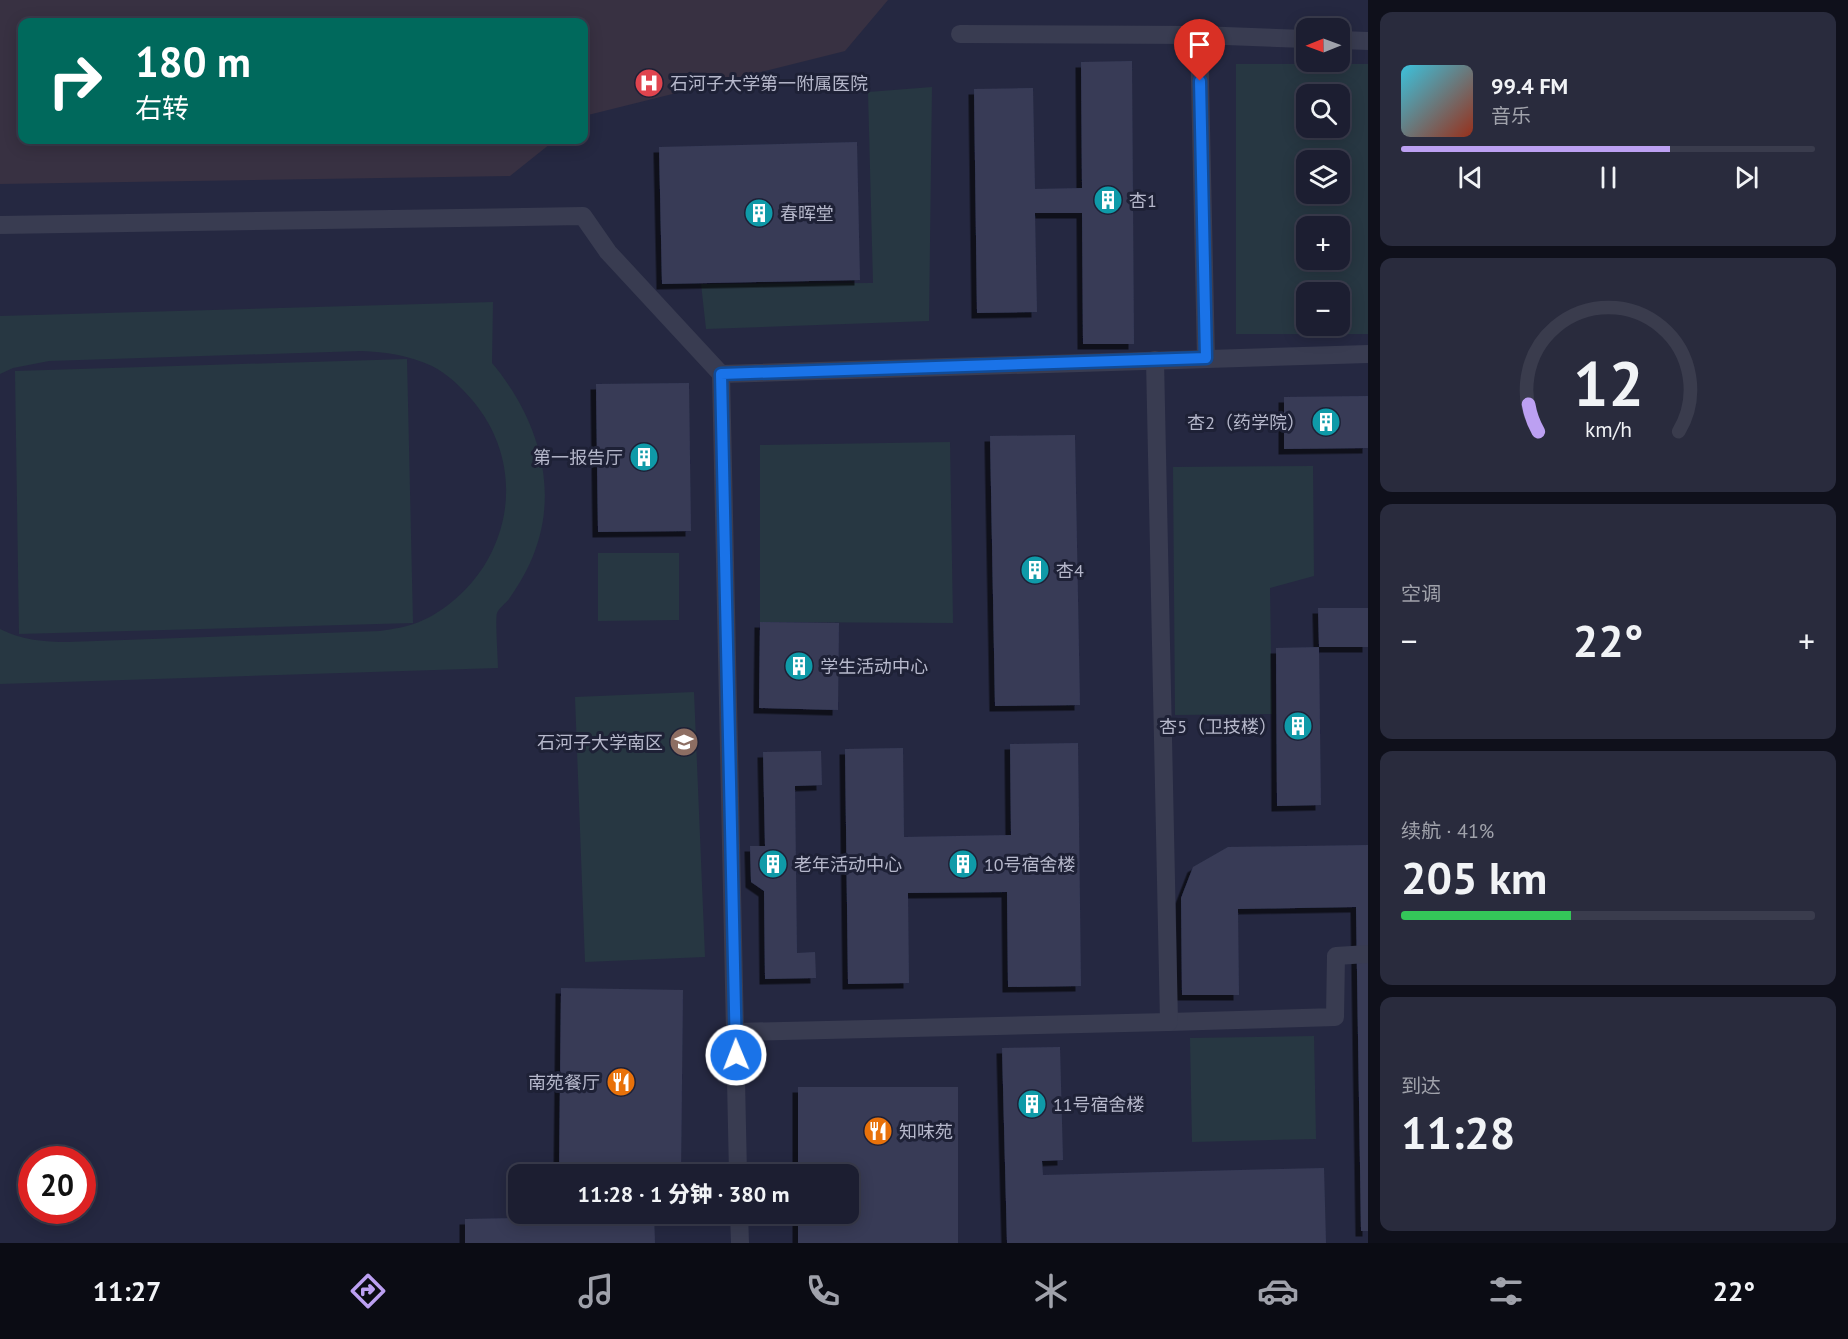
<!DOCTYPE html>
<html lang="zh">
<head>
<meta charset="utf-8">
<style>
	body { margin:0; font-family:"PT Sans","Noto Sans SC",sans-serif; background:#292b3d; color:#f1f3f6; height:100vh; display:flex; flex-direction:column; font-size:22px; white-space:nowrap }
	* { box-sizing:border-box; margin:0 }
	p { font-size:20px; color:#a0a2ab }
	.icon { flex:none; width:33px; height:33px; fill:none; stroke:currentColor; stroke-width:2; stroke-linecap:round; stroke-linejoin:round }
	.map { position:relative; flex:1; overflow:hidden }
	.drawer { display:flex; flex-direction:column; gap:12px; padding:12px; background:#0f101b; width:480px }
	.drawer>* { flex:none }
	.guide { position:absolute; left:18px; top:18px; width:570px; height:126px; border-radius:12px; box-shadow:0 3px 15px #0003,0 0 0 2px #3a3c4d; background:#00695c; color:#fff; overflow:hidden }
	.needle { width:39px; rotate:269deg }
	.tools { position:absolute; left:1296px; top:18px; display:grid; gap:12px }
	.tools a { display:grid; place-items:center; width:54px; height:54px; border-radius:12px; background:#1c1e31; box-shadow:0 3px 15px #0003,0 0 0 2px #3a3c4d; font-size:30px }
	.speed { position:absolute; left:18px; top:1146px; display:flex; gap:12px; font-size:30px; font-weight:700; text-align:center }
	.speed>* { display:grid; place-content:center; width:78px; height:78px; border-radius:50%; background:#1c1e31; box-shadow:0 3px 15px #0003,0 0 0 2px #3a3c4d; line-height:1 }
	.speed .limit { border:9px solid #d22; background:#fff; color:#111 }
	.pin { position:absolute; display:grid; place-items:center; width:51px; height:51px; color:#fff; margin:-62px -26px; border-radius:50% 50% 50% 0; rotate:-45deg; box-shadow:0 0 6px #0007 }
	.pin .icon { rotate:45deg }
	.me { position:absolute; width:66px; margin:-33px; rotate:359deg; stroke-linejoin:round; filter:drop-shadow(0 0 4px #0008) }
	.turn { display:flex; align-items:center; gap:21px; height:126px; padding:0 18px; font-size:27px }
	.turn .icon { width:78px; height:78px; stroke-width:2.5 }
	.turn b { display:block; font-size:42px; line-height:51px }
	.big { font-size:45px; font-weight:800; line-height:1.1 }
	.drawer .tile { flex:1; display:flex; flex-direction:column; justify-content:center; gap:9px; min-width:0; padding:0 21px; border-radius:12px; background:#292b3d }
	.drawer .dial { align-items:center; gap:0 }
	.dial svg { height:156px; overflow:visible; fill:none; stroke:#3a3c4d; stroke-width:7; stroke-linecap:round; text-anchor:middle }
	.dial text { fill:#f1f3f6; stroke:none }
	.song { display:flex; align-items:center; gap:18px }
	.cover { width:72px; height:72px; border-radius:9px; background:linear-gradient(135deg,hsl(190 70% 55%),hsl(10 70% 35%)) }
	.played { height:6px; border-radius:3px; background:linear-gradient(90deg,#bca0f2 65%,#3a3c4d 65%) }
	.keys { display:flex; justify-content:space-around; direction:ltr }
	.heat { display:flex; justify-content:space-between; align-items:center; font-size:33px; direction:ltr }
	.charge { height:9px; border-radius:4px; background:linear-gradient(90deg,#34c759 41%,#3a3c4d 0) }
	.trip { position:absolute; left:508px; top:1164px; width:351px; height:60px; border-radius:12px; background:#1c1e31; box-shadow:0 3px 15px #0003,0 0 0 2px #3a3c4d; font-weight:800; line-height:60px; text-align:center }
	.dock { display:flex; height:96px; justify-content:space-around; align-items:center; background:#0b0c14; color:#a0a2ab }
	.dock .icon { width:42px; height:42px }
	.dock .on { color:#bca0f2 }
	.dock b { font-size:27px; color:#f1f3f6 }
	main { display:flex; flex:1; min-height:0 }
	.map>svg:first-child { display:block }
	.medical { fill:#383142 }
	.green { fill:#273742; fill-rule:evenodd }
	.building { fill:#373b57; filter:url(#shadow) }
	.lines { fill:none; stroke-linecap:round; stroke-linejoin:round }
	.minor { stroke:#393c51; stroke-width:18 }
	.route-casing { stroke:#114b97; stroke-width:15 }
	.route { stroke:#1a73e8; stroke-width:10 }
	.labels { text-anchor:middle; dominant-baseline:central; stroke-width:6; stroke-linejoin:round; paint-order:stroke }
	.poi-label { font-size:18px; fill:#b6b8cb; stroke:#1e2136; text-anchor:start }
</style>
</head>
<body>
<main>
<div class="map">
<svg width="1368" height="1243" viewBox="0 0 1368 1243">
	<defs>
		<filter id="shadow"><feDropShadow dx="-5.5" dy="5.5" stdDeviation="0" flood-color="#0009"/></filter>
	</defs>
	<rect width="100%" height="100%" fill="#252841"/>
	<!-- medical -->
	<polygon class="medical" points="0,0 888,0 845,51 584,116 584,22 22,22 22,140 555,140 510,176 0,184"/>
	<!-- green -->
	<g class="green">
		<path d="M1236,64h132v270h-132zM1340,94v34h-34v-34zM1340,160v34h-34v-34zM1340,226v34h-34v-34zM1340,292v34h-34v-34z"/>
		<polygon points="932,87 929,321 706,329 701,284 873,283 868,92"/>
		<path d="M493,302l-1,61c47,56 70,130 38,200 -6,13 -13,24 -21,36 -3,4 -10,9 -12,14 -2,6 1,46 1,55l-498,16v-55c22,11 44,13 68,13l312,-11c13,-2 27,-4 39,-9 27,-11 50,-33 65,-56 33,-53 29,-117 -11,-165 -12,-14 -25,-27 -41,-35 -24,-11 -46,-14 -71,-15l-312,10 -36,7 -13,6v-58z"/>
		<polygon points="407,359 413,623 19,634 15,371"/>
		<polygon points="950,442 953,623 760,622 760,445"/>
		<polygon points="1313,466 1314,576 1270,588 1272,714 1175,715 1173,467"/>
		<polygon points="598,553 679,553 679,620 598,621"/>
		<polygon points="694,692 705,957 585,962 575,697"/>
		<polygon points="1314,1036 1316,1139 1192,1142 1190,1038"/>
	</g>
	<!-- building -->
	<g class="building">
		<polygon points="1132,61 1134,344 1083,344 1082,213 1035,213 1037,312 977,313 974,89 1033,88 1035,189 1082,188 1081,62"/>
		<polygon points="857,142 860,280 662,284 659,147"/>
		<polygon points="689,383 691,531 598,532 596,384"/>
		<polygon points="1368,396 1368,448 1284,449 1284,397"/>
		<polygon points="1075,435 1080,705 995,706 990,436"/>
		<polygon points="1318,608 1368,608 1368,647 1319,647"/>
		<polygon points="760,622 839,623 838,710 759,708"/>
		<polygon points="1319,647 1321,805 1277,806 1276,648"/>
		<polygon points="1078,743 1081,986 1008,987 1007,892 908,893 909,983 848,984 845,749 903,748 904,837 1011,835 1010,744"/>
		<polygon points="821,751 822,785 795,786 797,953 815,952 816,978 765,979 764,891 751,882 750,846 765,846 763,752"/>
		<polygon points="1368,845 1368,1231 1361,1231 1356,907 1238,909 1239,995 1182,995 1181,898 1193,867 1228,847"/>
		<polygon points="561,988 683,990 681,1174 559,1174"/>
		<polygon points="1060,1047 1063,1160 1042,1161 1043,1175 1324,1168 1326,1243 1007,1243 1002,1048"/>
		<polygon points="798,1087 958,1087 958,1243 798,1243 798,1214 849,1214 849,1174 798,1174"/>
		<polygon points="654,1215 655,1243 465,1243 465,1219"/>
	</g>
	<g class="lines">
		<!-- minor -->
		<g class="minor">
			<polyline points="960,34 1199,35 1306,39"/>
			<polyline points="1199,35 1206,359"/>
			<polyline points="1340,40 1368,41"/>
			<polyline points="0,225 583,216 608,252 721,374 1368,354"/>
			<polyline points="721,374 738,1174"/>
			<polyline points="1169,1022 1335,1017 1336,956 1368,954"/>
			<polyline points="735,1032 1169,1022 1155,360"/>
			<polyline points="739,1214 740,1243"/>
		</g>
	</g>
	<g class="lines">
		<!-- route casing -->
		<g class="route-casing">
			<polyline id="route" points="736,1055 721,374 1206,358 1200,81"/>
		</g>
		<!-- route -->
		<use href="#route" class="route"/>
	</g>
	<!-- icons -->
	<defs>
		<g id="hospital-disc" transform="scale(1.5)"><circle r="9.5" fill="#e0444e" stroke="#1e2136"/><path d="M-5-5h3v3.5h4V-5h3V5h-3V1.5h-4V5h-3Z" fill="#fff"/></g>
		<g id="building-disc" transform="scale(1.5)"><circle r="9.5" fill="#0f9aa8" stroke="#1e2136"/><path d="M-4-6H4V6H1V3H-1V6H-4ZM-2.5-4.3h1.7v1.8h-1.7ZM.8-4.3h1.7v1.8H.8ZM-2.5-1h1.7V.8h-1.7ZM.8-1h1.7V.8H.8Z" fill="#fff"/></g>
		<g id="university-disc" transform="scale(1.5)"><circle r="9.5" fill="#8d6e63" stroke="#1e2136"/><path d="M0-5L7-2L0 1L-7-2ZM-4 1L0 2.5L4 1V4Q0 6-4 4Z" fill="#fff"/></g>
		<g id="restaurant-disc" transform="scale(1.5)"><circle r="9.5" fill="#e8710a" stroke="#1e2136"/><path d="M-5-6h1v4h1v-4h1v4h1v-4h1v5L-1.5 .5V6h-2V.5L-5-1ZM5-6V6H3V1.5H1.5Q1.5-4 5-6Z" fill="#fff"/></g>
	</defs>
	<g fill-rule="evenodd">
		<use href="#hospital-disc" x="649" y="83"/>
		<use href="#building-disc" x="1108" y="200"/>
		<use href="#building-disc" x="759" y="213"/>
		<use href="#building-disc" x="1326" y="422"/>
		<use href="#building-disc" x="644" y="457"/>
		<use href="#building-disc" x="1035" y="570"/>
		<use href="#building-disc" x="799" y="666"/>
		<use href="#building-disc" x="1298" y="726"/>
		<use href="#university-disc" x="684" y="742"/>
		<use href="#building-disc" x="773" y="864"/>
		<use href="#building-disc" x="963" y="864"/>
		<use href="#restaurant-disc" x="621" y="1082"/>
		<use href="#building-disc" x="1032" y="1104"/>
		<use href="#restaurant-disc" x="878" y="1131"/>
	</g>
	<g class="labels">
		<!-- poi labels -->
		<g class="poi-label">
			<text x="670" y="83">石河子大学第一附属医院</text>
			<text x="1129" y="200">杏1</text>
			<text x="780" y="213">春晖堂</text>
			<text x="1305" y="422" text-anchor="end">杏2（药学院）</text>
			<text x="623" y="457" text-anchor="end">第一报告厅</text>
			<text x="1056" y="570">杏4</text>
			<text x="820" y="666">学生活动中心</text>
			<text x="1277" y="726" text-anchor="end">杏5（卫技楼）</text>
			<text x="663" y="742" text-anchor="end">石河子大学南区</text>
			<text x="794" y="864">老年活动中心</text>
			<text x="984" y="864">10号宿舍楼</text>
			<text x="600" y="1082" text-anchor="end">南苑餐厅</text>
			<text x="1053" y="1104">11号宿舍楼</text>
			<text x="899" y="1131">知味苑</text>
		</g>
	</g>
</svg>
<div class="tools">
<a><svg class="needle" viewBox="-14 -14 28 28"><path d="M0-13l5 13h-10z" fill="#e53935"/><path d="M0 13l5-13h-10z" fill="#a0a2ab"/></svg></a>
<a><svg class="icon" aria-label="search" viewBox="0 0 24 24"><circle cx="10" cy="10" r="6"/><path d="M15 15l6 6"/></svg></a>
<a><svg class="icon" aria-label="layers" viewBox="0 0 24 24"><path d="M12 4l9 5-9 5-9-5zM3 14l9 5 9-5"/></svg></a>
<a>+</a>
<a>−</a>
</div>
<div class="speed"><div class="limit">20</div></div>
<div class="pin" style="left:1200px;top:81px;background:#d93025"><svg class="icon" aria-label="arrive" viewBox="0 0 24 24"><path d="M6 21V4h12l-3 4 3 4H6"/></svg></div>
<svg class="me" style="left:736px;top:1055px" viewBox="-20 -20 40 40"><circle r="17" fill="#1a73e8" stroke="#fff" stroke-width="3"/><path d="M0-11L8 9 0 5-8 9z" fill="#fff"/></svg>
<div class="trip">11:28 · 1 分钟 · 380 m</div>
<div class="guide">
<div class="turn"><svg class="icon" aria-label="right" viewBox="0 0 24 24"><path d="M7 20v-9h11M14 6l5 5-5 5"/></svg><div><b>180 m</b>右转</div></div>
</div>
</div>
<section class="drawer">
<div class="tile">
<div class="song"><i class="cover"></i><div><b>99.4 FM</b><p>音乐</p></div></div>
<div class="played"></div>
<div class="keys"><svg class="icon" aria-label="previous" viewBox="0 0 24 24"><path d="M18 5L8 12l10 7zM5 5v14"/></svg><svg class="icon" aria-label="pause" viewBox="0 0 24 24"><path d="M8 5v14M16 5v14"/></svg><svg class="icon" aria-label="next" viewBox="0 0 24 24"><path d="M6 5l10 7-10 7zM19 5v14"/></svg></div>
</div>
<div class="tile dial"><svg viewBox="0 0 100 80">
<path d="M14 69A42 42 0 1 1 86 69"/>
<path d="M14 69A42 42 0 0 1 9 55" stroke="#bca0f2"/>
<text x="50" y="56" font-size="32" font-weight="700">12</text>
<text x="50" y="72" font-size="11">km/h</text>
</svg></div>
<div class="tile"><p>空调</p>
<div class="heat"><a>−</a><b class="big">22°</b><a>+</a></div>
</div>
<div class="tile"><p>续航 · 41%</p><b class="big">205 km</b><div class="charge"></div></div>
<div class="tile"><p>到达</p><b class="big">11:28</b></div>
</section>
</main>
<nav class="dock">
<b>11:27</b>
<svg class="icon on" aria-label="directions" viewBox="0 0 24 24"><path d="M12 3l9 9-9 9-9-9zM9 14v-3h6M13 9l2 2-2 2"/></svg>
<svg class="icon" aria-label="music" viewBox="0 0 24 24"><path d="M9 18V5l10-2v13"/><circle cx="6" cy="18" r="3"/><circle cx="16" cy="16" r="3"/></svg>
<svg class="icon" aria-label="phone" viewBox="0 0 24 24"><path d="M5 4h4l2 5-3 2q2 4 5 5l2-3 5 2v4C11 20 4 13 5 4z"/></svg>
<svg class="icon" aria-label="climate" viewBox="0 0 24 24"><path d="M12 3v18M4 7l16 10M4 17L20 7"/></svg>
<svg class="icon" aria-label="car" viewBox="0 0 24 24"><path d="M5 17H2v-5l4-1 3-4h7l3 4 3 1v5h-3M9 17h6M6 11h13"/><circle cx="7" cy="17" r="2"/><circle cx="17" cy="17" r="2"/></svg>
<svg class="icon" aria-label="filters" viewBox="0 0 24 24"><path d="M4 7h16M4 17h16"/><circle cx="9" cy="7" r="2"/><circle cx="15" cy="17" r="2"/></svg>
<b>22°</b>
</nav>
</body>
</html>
